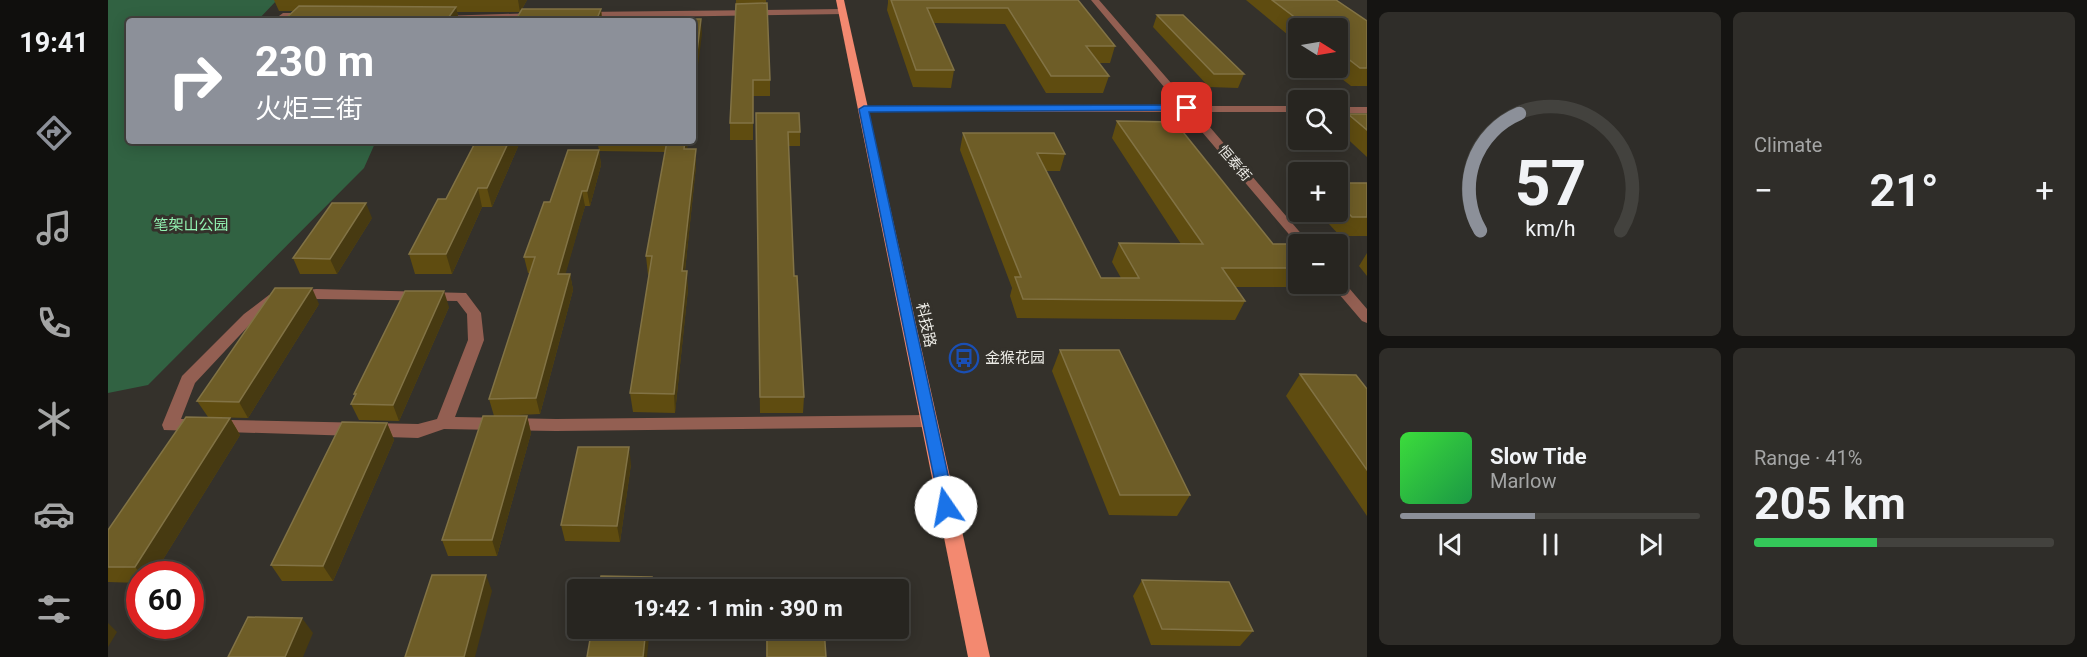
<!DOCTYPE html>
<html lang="en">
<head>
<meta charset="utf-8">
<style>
	body { margin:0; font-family:Roboto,"Noto Sans SC",sans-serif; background:#2f2d29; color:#f1f3f6; height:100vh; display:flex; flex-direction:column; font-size:22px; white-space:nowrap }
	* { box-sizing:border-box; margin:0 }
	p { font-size:20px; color:#a4a5a5 }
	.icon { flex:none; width:33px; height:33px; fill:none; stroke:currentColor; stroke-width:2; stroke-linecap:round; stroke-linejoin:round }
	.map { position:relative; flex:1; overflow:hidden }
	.details { display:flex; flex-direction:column; gap:12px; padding:12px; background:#151412; width:720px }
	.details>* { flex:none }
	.top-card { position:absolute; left:18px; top:18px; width:570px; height:126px; border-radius:6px; box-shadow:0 3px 15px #0003,0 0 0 2px #43423e; background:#8c9099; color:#fff; overflow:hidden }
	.needle { width:39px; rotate:101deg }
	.controls { position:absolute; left:1180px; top:18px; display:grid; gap:12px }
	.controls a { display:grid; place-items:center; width:60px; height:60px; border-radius:6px; background:#272520; box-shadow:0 3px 15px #0003,0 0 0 2px #43423e; font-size:30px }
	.speed { position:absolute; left:18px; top:561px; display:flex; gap:12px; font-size:30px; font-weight:700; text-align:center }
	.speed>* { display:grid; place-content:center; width:78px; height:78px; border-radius:50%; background:#272520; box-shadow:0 3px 15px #0003,0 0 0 2px #43423e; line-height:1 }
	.speed .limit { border:9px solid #d22; background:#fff; color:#111 }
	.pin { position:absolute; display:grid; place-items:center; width:51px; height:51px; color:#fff; margin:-26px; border-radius:12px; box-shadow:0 3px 9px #0006 }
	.me { position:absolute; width:66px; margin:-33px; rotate:348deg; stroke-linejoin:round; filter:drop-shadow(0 0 4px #0008) }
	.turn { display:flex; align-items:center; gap:21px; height:126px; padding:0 30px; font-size:27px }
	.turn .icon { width:78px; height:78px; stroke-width:2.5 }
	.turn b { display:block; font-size:42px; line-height:51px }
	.big { font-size:45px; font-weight:700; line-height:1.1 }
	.details .tile { flex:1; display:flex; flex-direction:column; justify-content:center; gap:9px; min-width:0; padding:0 21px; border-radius:9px; background:#2f2d29 }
	.details .dial { align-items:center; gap:0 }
	.dial svg { height:156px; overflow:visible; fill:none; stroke:#43423e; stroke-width:7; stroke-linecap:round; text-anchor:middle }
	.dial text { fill:#f1f3f6; stroke:none }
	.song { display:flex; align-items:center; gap:18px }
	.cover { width:72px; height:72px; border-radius:9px; background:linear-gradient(135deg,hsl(120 70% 55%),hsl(140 70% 35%)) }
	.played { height:6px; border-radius:3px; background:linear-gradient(90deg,#8c9099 45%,#43423e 45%) }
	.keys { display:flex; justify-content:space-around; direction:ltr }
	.heat { display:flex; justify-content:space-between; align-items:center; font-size:33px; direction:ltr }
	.charge { height:9px; border-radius:4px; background:linear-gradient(90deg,#34c759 41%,#43423e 0) }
	.details .tiles { flex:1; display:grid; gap:12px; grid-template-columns:repeat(2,1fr) }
	.trip { position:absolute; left:459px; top:579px; width:342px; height:60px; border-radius:6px; background:#272520; box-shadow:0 3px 15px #0003,0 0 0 2px #43423e; font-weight:700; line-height:60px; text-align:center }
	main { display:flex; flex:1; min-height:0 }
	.tab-bar { display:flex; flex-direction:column; width:108px; justify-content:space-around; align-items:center; background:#100f0d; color:#a4a5a5 }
	.tab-bar .icon { width:42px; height:42px }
	.tab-bar .selected { color:#8c9099 }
	.tab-bar b { font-size:27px; color:#f1f3f6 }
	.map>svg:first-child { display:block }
	.green { fill:#316242 }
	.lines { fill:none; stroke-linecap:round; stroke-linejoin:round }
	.street { fill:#935f52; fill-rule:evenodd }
	.primary { fill:#f38970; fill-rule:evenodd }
	.wall { fill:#5f4c10 }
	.shaded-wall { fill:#473a11 }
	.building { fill:#6e5d27; stroke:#827345; stroke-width:1.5 }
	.route { fill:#1a73e8; stroke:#114b97; stroke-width:1.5 }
	.labels { text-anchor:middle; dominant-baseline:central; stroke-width:6; stroke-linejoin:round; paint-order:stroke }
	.far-street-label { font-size:14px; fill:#ecebe6; stroke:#34312b }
	.park-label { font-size:15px; fill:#93f3b2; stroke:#34312b }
	.street-label { font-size:15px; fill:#ecebe6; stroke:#34312b }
	.poi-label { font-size:15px; fill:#ecebe6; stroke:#34312b; text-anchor:start }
</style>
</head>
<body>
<main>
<nav class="tab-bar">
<b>19:41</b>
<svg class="icon selected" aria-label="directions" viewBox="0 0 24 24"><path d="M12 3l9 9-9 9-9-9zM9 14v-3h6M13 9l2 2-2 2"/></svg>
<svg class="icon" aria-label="music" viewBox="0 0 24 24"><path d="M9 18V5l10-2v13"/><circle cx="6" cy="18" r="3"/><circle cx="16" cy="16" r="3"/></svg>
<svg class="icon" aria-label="phone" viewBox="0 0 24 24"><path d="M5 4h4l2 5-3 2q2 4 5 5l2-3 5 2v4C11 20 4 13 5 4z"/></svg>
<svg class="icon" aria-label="climate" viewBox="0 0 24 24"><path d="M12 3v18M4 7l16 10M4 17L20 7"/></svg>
<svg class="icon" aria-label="car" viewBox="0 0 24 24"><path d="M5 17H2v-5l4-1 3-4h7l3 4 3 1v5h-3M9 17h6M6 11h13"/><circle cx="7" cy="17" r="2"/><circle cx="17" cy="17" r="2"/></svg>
<svg class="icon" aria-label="filters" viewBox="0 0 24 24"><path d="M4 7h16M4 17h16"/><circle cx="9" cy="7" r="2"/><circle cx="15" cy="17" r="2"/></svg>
</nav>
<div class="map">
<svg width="1259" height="657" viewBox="0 0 1259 657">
	<rect width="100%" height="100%" fill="#34312b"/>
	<!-- green -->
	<polygon class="green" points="0,0 169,0 149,21 21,21 21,141 268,141 256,168 40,385 0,393"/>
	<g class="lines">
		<!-- street -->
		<g class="street">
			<polygon points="983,0 991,0 1083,106 1191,106 1191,112 1089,112 1202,244 1191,244 1191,246 1077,112 756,112 751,109 756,106 1072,106"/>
			<polygon points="734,9 737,10 737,14 473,18 469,15 473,12"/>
			<polygon points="200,13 204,16 203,18 175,19 171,16 175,13"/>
			<polygon points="428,13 431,14 431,18 351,21 328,19 332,16"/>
			<rect x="1230" y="107" width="29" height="6"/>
			<polygon points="1230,280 1235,281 1259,309 1259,323 1254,321 1225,287 1223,284 1230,284"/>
			<path d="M208,289l150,4 15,20 3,27 -29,77 101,2 372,-4 6,2 2,4 -2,4 -6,2 -372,4 -112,-2 -26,9 -254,-8 -2,-5 20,-49 62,-62 25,-19zM208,299l141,2 10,13 1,26 -31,79 -19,5 -237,-5 14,-36 59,-63 24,-18z"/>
		</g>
		<!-- primary -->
		<polygon class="primary" points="728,0 736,0 882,657 860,657"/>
	</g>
	<!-- wall -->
	<g class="wall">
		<polygon points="166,0 419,0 414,9 493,9 494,21 407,21 412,12 349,12 351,21 175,21 185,11 171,11"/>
		<polygon points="628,0 658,0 662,80 662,96 645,96 645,140 622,140 622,123"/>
		<polygon points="780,0 970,0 1007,46 1002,63 991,63 1001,76 995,93 938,93 897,24 826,23 846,70 843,88 805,87 779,10 780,3"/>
		<polygon points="1138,0 1228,0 1259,21 1259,86 1243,86 1220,68 1230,68 1230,28 1191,28 1191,44"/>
		<polygon points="1049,15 1136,74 1130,88 1101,87 1045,27"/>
		<polygon points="1240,114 1259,114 1259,157 1231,131"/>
		<polygon points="1009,121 1165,244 1191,258 1191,282 1188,287 1127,287 1137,301 1127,320 909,318 902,296 904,288 852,150 855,133 957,154 952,171 938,171 993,278 1013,278 1004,262 1011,243 1073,244 1004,138"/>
		<polygon points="648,127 692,132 692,146 680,146 686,276 696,397 695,413 652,413"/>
		<polygon points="306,141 452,141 452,143 412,142 384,207 374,207 344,274 307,274 301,254 338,199 368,142"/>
		<polygon points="489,141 580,141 579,149 588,149 588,166 577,271 580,289 567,413 525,412 522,393 541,275 540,275 538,256 557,152 491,151 493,165 482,206 477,206 457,274 462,274 465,290 432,414 386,416 381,399 422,273 420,273 416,257 442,202 491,150"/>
		<polygon points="1230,183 1259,183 1259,236 1232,236 1210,212 1230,212"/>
		<polygon points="264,218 229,274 192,274 185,258"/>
		<polygon points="1259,253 1259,276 1251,266"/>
		<polygon points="211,304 140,418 100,417 89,401"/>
		<polygon points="341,307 291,421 251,420 243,404 247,396 246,394"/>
		<polygon points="952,350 1082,495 1069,516 1001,515 944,371"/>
		<polygon points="1192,374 1259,389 1259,516 1178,396"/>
		<polygon points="419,416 423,433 389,556 340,556 334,540"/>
		<polygon points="122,418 132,435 46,574 32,574 32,583 0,582 0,530"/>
		<polygon points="279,423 286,440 225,581 174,581 163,565"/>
		<polygon points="523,464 512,542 457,541 453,525"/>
		<polygon points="1034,580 1145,631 1132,646 1043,645 1025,596"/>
		<polygon points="658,628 716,628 718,657 658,657"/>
	</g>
	<!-- shaded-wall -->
	<g class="shaded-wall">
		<polygon points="410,0 419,0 412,12"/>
		<polygon points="348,7 351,21 338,21"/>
		<polygon points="493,9 494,21 488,21"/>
		<polygon points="593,19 594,34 585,105 585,84"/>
		<polygon points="401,141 412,141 412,142 384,207 379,188"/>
		<polygon points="577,141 580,141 577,166 576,149"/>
		<polygon points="588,149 588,166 575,289 574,271"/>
		<polygon points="491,150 493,165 482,206 479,191"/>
		<polygon points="370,188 374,207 344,274 338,254"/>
		<polygon points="474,191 477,206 453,290 450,274"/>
		<polygon points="258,203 264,218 229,274 222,259"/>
		<polygon points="579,271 580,289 567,413 566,394"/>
		<polygon points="462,274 465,290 432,414 428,398"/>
		<polygon points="204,288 211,304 140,418 131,402"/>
		<polygon points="336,291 341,307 291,421 285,405"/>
		<polygon points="419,416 423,433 389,556 384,540"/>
		<polygon points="122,418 132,435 46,574 33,574 27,567"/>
		<polygon points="279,423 286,440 225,581 215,566"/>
		<polygon points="521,447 523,464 512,542 509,526"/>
		<polygon points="378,575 384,591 367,657 356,657"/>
		<polygon points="544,577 545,590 542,590"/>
		<polygon points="194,618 205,633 195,657 177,657"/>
		<polygon points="0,623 9,632 0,647"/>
		<polygon points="538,628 542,628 539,657 535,657"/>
	</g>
	<!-- building -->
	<g class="building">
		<polygon points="783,0 970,0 1007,46 978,46 1001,76 943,76 900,8 819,8 846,70 808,70"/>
		<polygon points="1164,0 1228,0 1259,21 1259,68 1252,68 1230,51 1230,28 1201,28"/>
		<polygon points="659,3 662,80 645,80 645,123 622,123 628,4"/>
		<polygon points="191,6 348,7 338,21 301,21 304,18 258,18 254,21 175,21"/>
		<polygon points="414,9 493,9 488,21 407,21"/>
		<polygon points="1049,15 1075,15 1136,74 1106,74"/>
		<polygon points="523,19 593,19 585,84 585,21 522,21"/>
		<polygon points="648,113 691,113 692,132 680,132 686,276 689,276 696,397 652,397"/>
		<polygon points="1240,114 1259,114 1259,130"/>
		<polygon points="1009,121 1067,122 1165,244 1179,244 1191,258 1191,268 1114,268 1137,301 915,299 907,277 913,277 855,133 946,133 957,154 929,153 993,278 1031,278 1011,243 1095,244"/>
		<polygon points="368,141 401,141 379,188 370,188 338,254 301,254 330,199 338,199"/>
		<polygon points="559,141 577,141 576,149 588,149 574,271 579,271 566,394 522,393 544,256 538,256"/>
		<polygon points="460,150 491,150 479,191 474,191 450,274 462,274 428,398 381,399 427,257 416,257 436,202 442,202"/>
		<polygon points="1230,183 1259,183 1259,217 1244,217 1230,202"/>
		<polygon points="224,203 258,203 222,259 185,258"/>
		<polygon points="167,288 204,288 131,402 89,401"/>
		<polygon points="297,291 336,291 285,405 243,404 248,394 246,394"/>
		<polygon points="952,350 1011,350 1082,495 1012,495"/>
		<polygon points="1192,374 1248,375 1259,389 1259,470"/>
		<polygon points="375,416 419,416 384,540 334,540"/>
		<polygon points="78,417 122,418 27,567 0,567 0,530"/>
		<polygon points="234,422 279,423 215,566 163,565"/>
		<polygon points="470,447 521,447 509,526 453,525"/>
		<polygon points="324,575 378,575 356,657 297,657"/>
		<polygon points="493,576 544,577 542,590 490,590"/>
		<rect x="658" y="579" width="55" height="11"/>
		<polygon points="1034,580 1121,582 1145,631 1054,629"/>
		<polygon points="140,617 194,618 177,657 120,657"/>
		<polygon points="484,628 538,628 535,657 479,657"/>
		<polygon points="659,628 716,628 718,657 659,657"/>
	</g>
	<!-- route -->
	<polygon class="route" points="1079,105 1084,108 1083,110 761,112 847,507 844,512 833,512 751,109 756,106"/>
	<!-- icons -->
	<defs>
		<g id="bus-ring" transform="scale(1.5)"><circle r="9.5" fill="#34312b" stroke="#1a4fb4" stroke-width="1.5"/><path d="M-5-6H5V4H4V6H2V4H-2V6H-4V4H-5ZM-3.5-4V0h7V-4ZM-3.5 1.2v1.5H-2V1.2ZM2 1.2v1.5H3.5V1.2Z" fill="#1a4fb4"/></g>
	</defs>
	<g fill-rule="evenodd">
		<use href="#bus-ring" x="856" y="358"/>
	</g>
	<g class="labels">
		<!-- far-street labels -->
		<g class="far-street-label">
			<text transform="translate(1127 163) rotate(49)">恒泰街</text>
		</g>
		<!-- park labels -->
		<g class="park-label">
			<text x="83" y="225">笔架山公园</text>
		</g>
		<!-- street labels -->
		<g class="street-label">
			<text transform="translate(818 325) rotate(78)">科技路</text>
		</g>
		<!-- poi labels -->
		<g class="poi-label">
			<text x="877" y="358">金猴花园</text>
		</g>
	</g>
</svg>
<div class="controls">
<a><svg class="needle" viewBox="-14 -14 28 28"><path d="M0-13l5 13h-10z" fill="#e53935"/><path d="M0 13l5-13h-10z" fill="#a4a5a5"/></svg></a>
<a><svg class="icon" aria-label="search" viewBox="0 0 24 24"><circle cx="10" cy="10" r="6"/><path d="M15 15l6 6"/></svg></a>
<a>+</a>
<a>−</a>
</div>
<div class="speed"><div class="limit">60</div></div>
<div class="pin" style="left:1079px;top:108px;background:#d93025"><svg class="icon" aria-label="arrive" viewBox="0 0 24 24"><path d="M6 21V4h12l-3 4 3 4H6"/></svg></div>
<svg class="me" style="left:838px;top:507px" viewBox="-20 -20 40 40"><circle r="19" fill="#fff"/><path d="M0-13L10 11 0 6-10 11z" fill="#1a73e8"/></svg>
<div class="trip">19:42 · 1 min · 390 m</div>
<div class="top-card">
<div class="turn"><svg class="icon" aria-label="right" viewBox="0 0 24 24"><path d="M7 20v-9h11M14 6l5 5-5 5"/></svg><div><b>230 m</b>火炬三街</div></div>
</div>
</div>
<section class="details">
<div class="tiles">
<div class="tile dial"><svg viewBox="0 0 100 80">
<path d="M14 69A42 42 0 1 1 86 69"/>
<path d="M14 69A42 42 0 0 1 34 9" stroke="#8c9099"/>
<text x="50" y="56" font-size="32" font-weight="700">57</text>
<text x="50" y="72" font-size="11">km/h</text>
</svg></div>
<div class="tile"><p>Climate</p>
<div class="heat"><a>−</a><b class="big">21°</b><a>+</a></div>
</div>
<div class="tile">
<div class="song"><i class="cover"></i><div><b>Slow Tide</b><p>Marlow</p></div></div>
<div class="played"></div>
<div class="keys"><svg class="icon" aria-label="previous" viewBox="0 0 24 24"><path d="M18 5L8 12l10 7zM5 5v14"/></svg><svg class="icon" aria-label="pause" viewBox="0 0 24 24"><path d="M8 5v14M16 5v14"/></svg><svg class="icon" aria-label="next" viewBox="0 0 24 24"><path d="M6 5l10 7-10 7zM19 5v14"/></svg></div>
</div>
<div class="tile"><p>Range · 41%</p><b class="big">205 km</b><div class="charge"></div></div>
</div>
</section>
</main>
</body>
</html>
